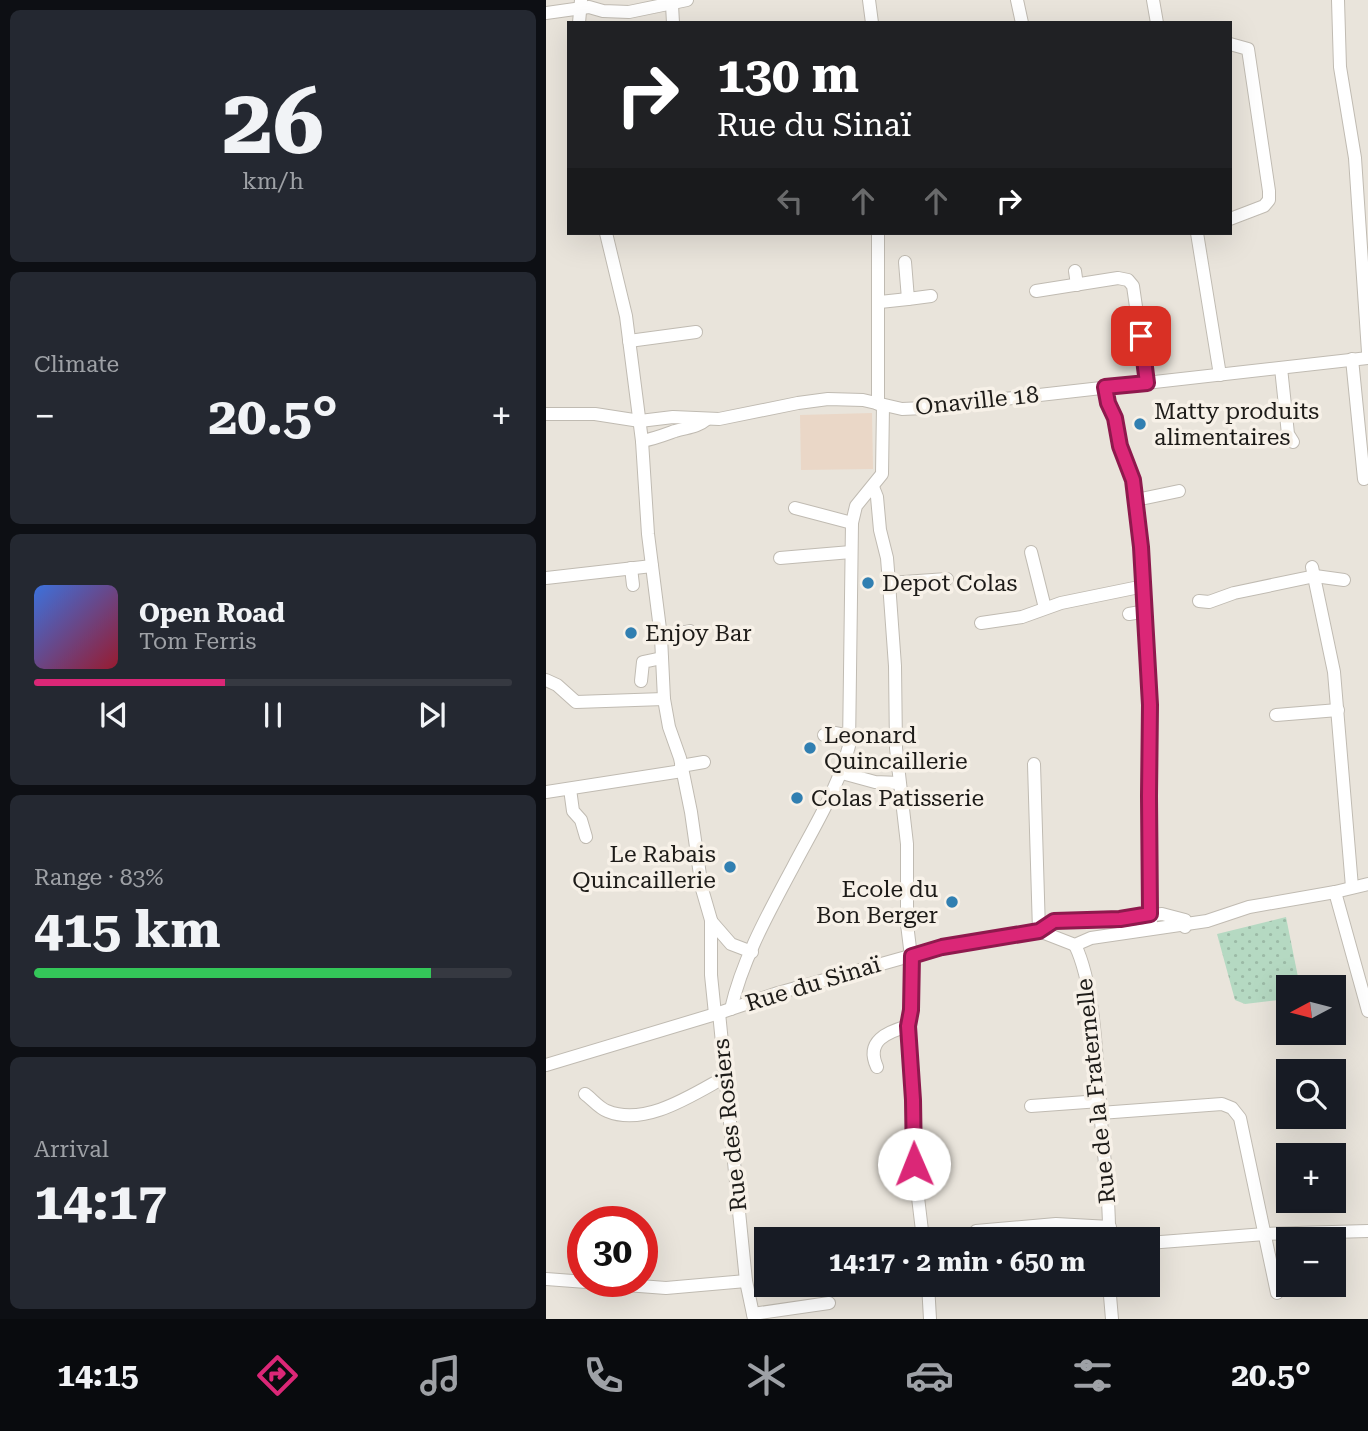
<!DOCTYPE html>
<html lang="en">
<head>
<meta charset="utf-8">
<style>
	body { margin:0; font-family:"Roboto Serif",serif; background:#242831; color:#f1f3f6; height:100vh; display:flex; flex-direction:column; font-size:26px; white-space:nowrap }
	* { box-sizing:border-box; margin:0 }
	p { font-size:23px; color:#9ea1a6 }
	.icon { flex:none; width:38px; height:38px; fill:none; stroke:currentColor; stroke-width:2; stroke-linecap:round; stroke-linejoin:round }
	.map { position:relative; flex:1; overflow:hidden }
	.drawer { display:flex; flex-direction:column; gap:10px; padding:10px; background:#0d0f14; width:546px }
	.drawer>* { flex:none }
	.top-card { position:absolute; left:21px; top:21px; width:665px; height:214px; border-radius:0px; box-shadow:0 7px 28px #0002; background:#202124; color:#fff; overflow:hidden }
	.needle { width:46px; rotate:263deg }
	.tools { position:absolute; left:730px; top:975px; display:grid; gap:14px }
	.tools a { display:grid; place-items:center; width:70px; height:70px; border-radius:0px; background:#171b24; box-shadow:0 7px 28px #0002; font-size:35px }
	.speed { position:absolute; left:21px; top:1206px; display:flex; gap:14px; font-size:35px; font-weight:700; text-align:center }
	.speed>* { display:grid; place-content:center; width:91px; height:91px; border-radius:50%; background:#171b24; box-shadow:0 7px 28px #0002; line-height:1 }
	.speed .limit { border:10px solid #d22; background:#fff; color:#111 }
	.pin { position:absolute; display:grid; place-items:center; width:60px; height:60px; color:#fff; margin:-30px; border-radius:14px; box-shadow:0 4px 10px #0006 }
	.me { position:absolute; width:77px; margin:-38px; rotate:359deg; stroke-linejoin:round; filter:drop-shadow(0 0 5px #0008) }
	.turn { display:flex; align-items:center; gap:24px; height:147px; padding:0 35px; font-size:32px }
	.turn .icon { width:91px; height:91px; stroke-width:2.5 }
	.turn b { display:block; font-size:49px; line-height:60px }
	.lanes { display:flex; align-items:center; height:66px; padding:0 35px; background:#0003; justify-content:center; gap:35px; direction:ltr }
	.lanes .off { opacity:.35 }
	.big { font-size:52px; font-weight:700; line-height:1.1 }
	.drawer .widget { flex:1; display:flex; flex-direction:column; justify-content:center; gap:10px; min-width:0; padding:0 24px; border-radius:10px; background:#242831 }
	.drawer .dial { align-items:center; gap:0 }
	.dial b { font-size:91px; line-height:1 }
	.song { display:flex; align-items:center; gap:21px }
	.cover { width:84px; height:84px; border-radius:10px; background:linear-gradient(135deg,hsl(220 70% 55%),hsl(350 70% 35%)) }
	.played { height:7px; border-radius:4px; background:linear-gradient(90deg,#db2777 40%,#363941 40%) }
	.keys { display:flex; justify-content:space-around; direction:ltr }
	.heat { display:flex; justify-content:space-between; align-items:center; font-size:38px; direction:ltr }
	.charge { height:10px; border-radius:5px; background:linear-gradient(90deg,#34c759 83%,#363941 0) }
	.trip { position:absolute; left:208px; top:1227px; width:406px; height:70px; border-radius:0px; background:#171b24; box-shadow:0 7px 28px #0002; font-weight:700; line-height:70px; text-align:center }
	.dock { display:flex; height:112px; justify-content:space-around; align-items:center; background:#090b0e; color:#9ea1a6 }
	.dock .icon { width:49px; height:49px }
	.dock .on { color:#db2777 }
	.dock b { font-size:32px; color:#f1f3f6 }
	main { display:flex; flex:1; min-height:0 }
	.map>svg:first-child { display:block }
	.education { fill:#ead7c7 }
	.park { fill:url(#park-dots) }
	.lines { fill:none; stroke-linecap:round; stroke-linejoin:round }
	.minor-casing { stroke:#c0bbb2; stroke-width:14 }
	.minor { stroke:#fff; stroke-width:12 }
	.route-casing { stroke:#8e194d; stroke-width:18 }
	.route { stroke:#db2777; stroke-width:12 }
	.poi-dot { fill:#317fb1; stroke:#f7f1e8; stroke-width:2.5 }
	.labels { text-anchor:middle; dominant-baseline:central; stroke-width:7; stroke-linejoin:round; paint-order:stroke }
	.street-label { font-size:23px; fill:#1d1b18; stroke:#f7f1e8 }
	.poi-label { font-size:23px; fill:#1d1b18; stroke:#f7f1e8; text-anchor:start }
</style>
</head>
<body>
<main>
<section class="drawer">
<div class="widget dial"><b>26</b><p>km/h</p></div>
<div class="widget"><p>Climate</p>
<div class="heat"><a>−</a><b class="big">20.5°</b><a>+</a></div>
</div>
<div class="widget">
<div class="song"><i class="cover"></i><div><b>Open Road</b><p>Tom Ferris</p></div></div>
<div class="played"></div>
<div class="keys"><svg class="icon" aria-label="previous" viewBox="0 0 24 24"><path d="M18 5L8 12l10 7zM5 5v14"/></svg><svg class="icon" aria-label="pause" viewBox="0 0 24 24"><path d="M8 5v14M16 5v14"/></svg><svg class="icon" aria-label="next" viewBox="0 0 24 24"><path d="M6 5l10 7-10 7zM19 5v14"/></svg></div>
</div>
<div class="widget"><p>Range · 83%</p><b class="big">415 km</b><div class="charge"></div></div>
<div class="widget"><p>Arrival</p><b class="big">14:17</b></div>
</section>
<div class="map">
<svg width="822" height="1319" viewBox="0 0 822 1319">
	<defs>
		<pattern id="park-dots" width="8" height="8" patternUnits="userSpaceOnUse" patternTransform="scale(1.75)"><rect width="8" height="8" fill="#b5d9c2"/><path d="M2 2h.1M6 6h.1" fill="none" stroke="#9bbaa6" stroke-width="1.8" stroke-linecap="round"/></pattern>
	</defs>
	<rect width="100%" height="100%" fill="#e9e4db"/>
	<!-- education -->
	<polygon class="education" points="326,413 327,469 255,470 254,415"/>
	<!-- park -->
	<polygon class="park" points="740,917 754,987 742,987 742,999 699,1004 689,1000 671,934"/>
	<g class="lines">
		<!-- minor casing -->
		<g class="minor-casing">
			<g id="minor">
				<polyline points="323,0 326,23"/>
				<polyline points="471,0 476,23"/>
				<polyline points="607,0 611,23"/>
				<polyline points="792,0 794,67 809,158 822,352"/>
				<polyline points="126,5 127,23"/>
				<polyline points="0,13 43,7 57,11 83,12 141,0"/>
				<polyline points="33,23 35,0"/>
				<polyline points="684,44 702,49 723,191 723,200 718,206 684,219"/>
				<polyline points="60,233 80,316 96,441 102,534 115,637 118,699 123,727 134,758 145,812 156,889 165,920 165,975 169,1014"/>
				<polyline points="332,233 332,404"/>
				<polyline points="651,233 674,375"/>
				<polyline points="359,262 362,299 385,296"/>
				<polyline points="529,271 531,285"/>
				<polyline points="490,291 572,278 582,280 587,286 601,383"/>
				<polyline points="334,302 362,299"/>
				<polyline points="83,341 150,332"/>
				<polyline points="806,359 818,479"/>
				<polyline points="735,368 742,434 747,442"/>
				<polyline points="559,387 562,403 569,418 574,446 587,480 595,547 604,705 603,796 605,929"/>
				<polyline points="0,414 49,414 94,421 127,417 173,419 252,403 282,399 317,400 356,409 378,408 822,358"/>
				<path d="M96,441c12,-2 22,-6 33,-10 13,-4 21,-3 32,-12"/>
				<polyline points="327,487 331,497 334,530 341,558 343,583 349,666 350,748 361,844 361,924 367,973 365,1010 362,1026 367,1099 368,1164 377,1239"/>
				<polyline points="590,500 633,491"/>
				<polyline points="249,508 306,523"/>
				<polyline points="485,552 499,608"/>
				<polyline points="234,558 305,552"/>
				<polyline points="766,567 788,672 806,887"/>
				<polyline points="85,568 87,585"/>
				<polyline points="0,578 106,566"/>
				<polyline points="343,583 401,579"/>
				<polyline points="653,601 663,602 688,593 769,576 798,580"/>
				<polyline points="583,614 600,611"/>
				<polyline points="435,623 476,617 515,603 598,586"/>
				<polyline points="115,637 144,631"/>
				<polyline points="0,680 11,685 30,702 118,699"/>
				<polyline points="95,681 97,662 116,658"/>
				<polyline points="730,715 792,710"/>
				<polyline points="278,735 290,733 304,736"/>
				<polyline points="488,764 493,931 508,921 527,919 574,919 616,914 639,920 639,927"/>
				<polyline points="135,766 158,762"/>
				<polyline points="296,773 329,782 353,783"/>
				<polyline points="24,789 27,811 35,820 40,837"/>
				<polyline points="0,792 136,771"/>
				<polyline points="789,892 822,1011"/>
				<polyline points="165,921 185,944 206,952"/>
				<path d="M529,945c21,43 22,127 26,175 3,40 9,80 8,119"/>
				<path d="M185,1009c11,-49 38,-97 62,-142 21,-40 44,-76 56,-121l3,-223 4,-17 26,-32 1,-69"/>
				<polyline points="173,1013 200,1281 208,1319"/>
				<polyline points="0,1065 173,1013 232,993 396,947 493,931 529,945 545,938 661,921 703,907 789,892 822,884"/>
				<path d="M331,1067c-12,-26 10,-35 31,-41"/>
				<path d="M39,1094c7,5 14,14 22,17 38,16 85,-16 118,-34"/>
				<polyline points="485,1106 554,1101"/>
				<polyline points="554,1113 676,1104 686,1108 694,1118 731,1293"/>
				<polyline points="430,1231 510,1224 564,1227"/>
				<polyline points="602,1243 719,1234 822,1231"/>
				<polyline points="0,1279 120,1288 200,1281"/>
				<polyline points="382,1284 384,1319"/>
				<polyline points="563,1284 566,1319"/>
				<polyline points="207,1314 283,1303"/>
			</g>
		</g>
		<!-- minor -->
		<use href="#minor" class="minor"/>
	</g>
	<g class="lines">
		<!-- route casing -->
		<g class="route-casing">
			<polyline id="route" points="368,1164 367,1100 362,1026 365,1010 366,956 396,947 493,931 508,921 574,919 604,914 603,796 604,705 595,547 587,480 574,446 569,418 562,403 559,387 601,383 595,336"/>
		</g>
		<!-- route -->
		<use href="#route" class="route"/>
	</g>
	<!-- markers -->
	<g class="poi-dot">
		<circle cx="594" cy="424" r="7"/>
		<circle cx="322" cy="583" r="7"/>
		<circle cx="85" cy="633" r="7"/>
		<circle cx="264" cy="748" r="7"/>
		<circle cx="251" cy="798" r="7"/>
		<circle cx="184" cy="867" r="7"/>
		<circle cx="406" cy="902" r="7"/>
	</g>
	<g class="labels">
		<!-- street labels -->
		<g class="street-label">
			<text transform="translate(431 401) rotate(-6)">Onaville 18</text>
			<text transform="translate(267 984) rotate(-17)">Rue du Sinaï</text>
			<text transform="translate(550 1091) rotate(-96)">Rue de la Fraternelle</text>
			<text transform="translate(184 1125) rotate(-96)">Rue des Rosiers</text>
		</g>
		<!-- poi labels -->
		<g class="poi-label">
			<text x="608" y="411">Matty produits<tspan x="608" dy="26">alimentaires</tspan></text>
			<text x="336" y="583">Depot Colas</text>
			<text x="99" y="633">Enjoy Bar</text>
			<text x="278" y="735">Leonard<tspan x="278" dy="26">Quincaillerie</tspan></text>
			<text x="265" y="798">Colas Patisserie</text>
			<text x="170" y="854" text-anchor="end">Le Rabais<tspan x="170" dy="26">Quincaillerie</tspan></text>
			<text x="392" y="889" text-anchor="end">Ecole du<tspan x="392" dy="26">Bon Berger</tspan></text>
		</g>
	</g>
</svg>
<div class="tools">
<a><svg class="needle" viewBox="-14 -14 28 28"><path d="M0-13l5 13h-10z" fill="#e53935"/><path d="M0 13l5-13h-10z" fill="#9ea1a6"/></svg></a>
<a><svg class="icon" aria-label="search" viewBox="0 0 24 24"><circle cx="10" cy="10" r="6"/><path d="M15 15l6 6"/></svg></a>
<a>+</a>
<a>−</a>
</div>
<div class="speed"><div class="limit">30</div></div>
<div class="pin" style="left:595px;top:336px;background:#d93025"><svg class="icon" aria-label="arrive" viewBox="0 0 24 24"><path d="M6 21V4h12l-3 4 3 4H6"/></svg></div>
<svg class="me" style="left:368px;top:1164px" viewBox="-20 -20 40 40"><circle r="19" fill="#fff"/><path d="M0-13L10 11 0 6-10 11z" fill="#db2777"/></svg>
<div class="trip">14:17 · 2 min · 650 m</div>
<div class="top-card">
<div class="turn"><svg class="icon" aria-label="right" viewBox="0 0 24 24"><path d="M7 20v-9h11M14 6l5 5-5 5"/></svg><div><b>130 m</b>Rue du Sinaï</div></div>
<div class="lanes"><svg class="icon off" aria-label="left" viewBox="0 0 24 24"><path d="M17 20v-9H6M10 6l-5 5 5 5"/></svg><svg class="icon off" aria-label="ahead" viewBox="0 0 24 24"><path d="M12 20V5M6 11l6-6 6 6"/></svg><svg class="icon off" aria-label="ahead" viewBox="0 0 24 24"><path d="M12 20V5M6 11l6-6 6 6"/></svg><svg class="icon" aria-label="right" viewBox="0 0 24 24"><path d="M7 20v-9h11M14 6l5 5-5 5"/></svg></div>
</div>
</div>
</main>
<nav class="dock">
<b>14:15</b>
<svg class="icon on" aria-label="directions" viewBox="0 0 24 24"><path d="M12 3l9 9-9 9-9-9zM9 14v-3h6M13 9l2 2-2 2"/></svg>
<svg class="icon" aria-label="music" viewBox="0 0 24 24"><path d="M9 18V5l10-2v13"/><circle cx="6" cy="18" r="3"/><circle cx="16" cy="16" r="3"/></svg>
<svg class="icon" aria-label="phone" viewBox="0 0 24 24"><path d="M5 4h4l2 5-3 2q2 4 5 5l2-3 5 2v4C11 20 4 13 5 4z"/></svg>
<svg class="icon" aria-label="climate" viewBox="0 0 24 24"><path d="M12 3v18M4 7l16 10M4 17L20 7"/></svg>
<svg class="icon" aria-label="car" viewBox="0 0 24 24"><path d="M5 17H2v-5l4-1 3-4h7l3 4 3 1v5h-3M9 17h6M6 11h13"/><circle cx="7" cy="17" r="2"/><circle cx="17" cy="17" r="2"/></svg>
<svg class="icon" aria-label="filters" viewBox="0 0 24 24"><path d="M4 7h16M4 17h16"/><circle cx="9" cy="7" r="2"/><circle cx="15" cy="17" r="2"/></svg>
<b>20.5°</b>
</nav>
</body>
</html>
